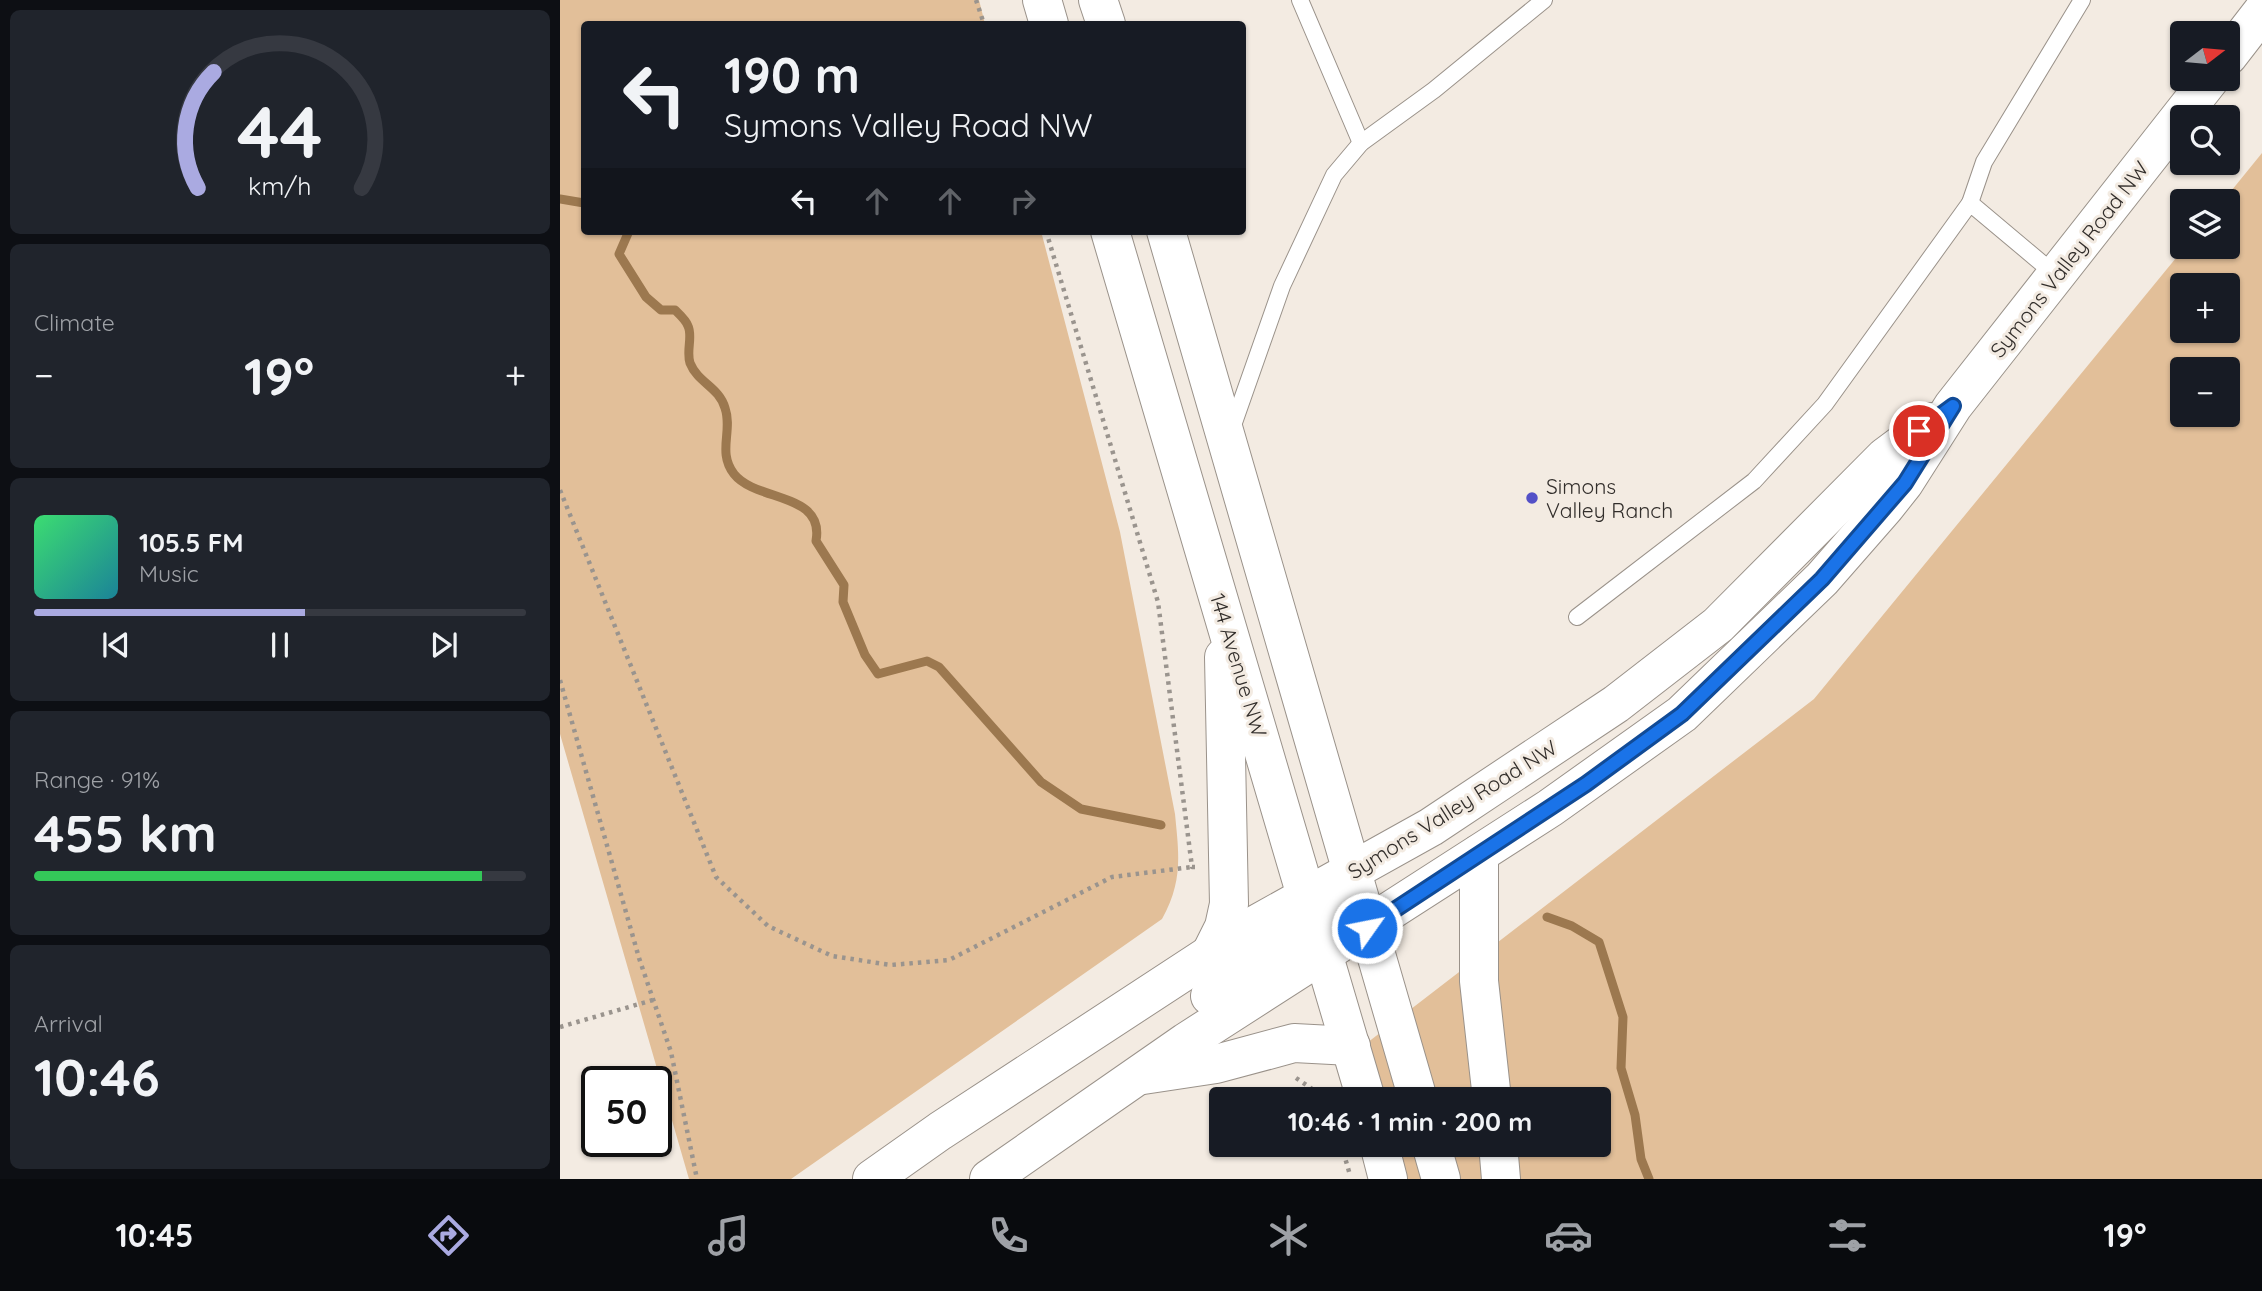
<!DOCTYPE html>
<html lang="en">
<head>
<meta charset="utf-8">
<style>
	body { margin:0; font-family:Quicksand,sans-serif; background:#20242c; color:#f1f3f6; height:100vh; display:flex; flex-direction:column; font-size:26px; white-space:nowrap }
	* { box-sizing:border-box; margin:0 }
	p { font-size:23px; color:#9ea1a6 }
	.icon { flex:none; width:38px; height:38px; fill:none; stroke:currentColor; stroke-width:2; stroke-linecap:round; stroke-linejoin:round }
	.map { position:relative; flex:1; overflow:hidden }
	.sheet { display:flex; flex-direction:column; gap:10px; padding:10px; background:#0d0f14; width:560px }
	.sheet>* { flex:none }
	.banner { position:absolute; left:21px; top:21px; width:665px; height:214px; border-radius:7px; box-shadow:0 2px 5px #0004; background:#171b24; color:#f1f3f6; overflow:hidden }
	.needle { width:46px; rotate:74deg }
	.fabs { position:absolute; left:1610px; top:21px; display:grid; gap:14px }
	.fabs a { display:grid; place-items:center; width:70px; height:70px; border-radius:7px; background:#171b24; box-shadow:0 2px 5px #0004; font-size:35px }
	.speed { position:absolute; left:21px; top:1066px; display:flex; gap:14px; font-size:35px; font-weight:700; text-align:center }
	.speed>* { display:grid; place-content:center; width:91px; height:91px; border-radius:50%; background:#171b24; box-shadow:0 2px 5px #0004; line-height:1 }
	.speed .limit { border:4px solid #111; border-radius:10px; background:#fff; color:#111 }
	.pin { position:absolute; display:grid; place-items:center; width:60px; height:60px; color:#fff; margin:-30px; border:4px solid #fff; border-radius:50%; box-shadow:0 2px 7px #0007 }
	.me { position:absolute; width:77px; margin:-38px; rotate:57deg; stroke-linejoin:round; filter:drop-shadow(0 0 5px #0008) }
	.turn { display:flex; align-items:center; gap:24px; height:147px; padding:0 28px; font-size:32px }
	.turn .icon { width:91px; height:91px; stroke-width:2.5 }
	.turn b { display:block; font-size:49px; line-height:60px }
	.lanes { display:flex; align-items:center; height:66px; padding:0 28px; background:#0003; justify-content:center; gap:35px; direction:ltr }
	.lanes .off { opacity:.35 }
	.big { font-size:52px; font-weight:700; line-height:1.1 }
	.sheet .card { flex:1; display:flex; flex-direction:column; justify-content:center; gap:10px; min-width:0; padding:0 24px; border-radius:10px; background:#20242c }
	.sheet .dial { align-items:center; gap:0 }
	.dial svg { height:182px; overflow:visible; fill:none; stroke:#363941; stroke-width:7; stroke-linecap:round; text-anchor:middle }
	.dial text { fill:#f1f3f6; stroke:none }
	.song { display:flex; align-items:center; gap:21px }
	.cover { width:84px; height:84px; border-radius:10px; background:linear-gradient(135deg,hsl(140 70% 55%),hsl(190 70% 35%)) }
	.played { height:7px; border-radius:4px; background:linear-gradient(90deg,#aaaae1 55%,#363941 55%) }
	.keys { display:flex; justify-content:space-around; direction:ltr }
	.heat { display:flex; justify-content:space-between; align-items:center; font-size:38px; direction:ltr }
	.charge { height:10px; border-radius:5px; background:linear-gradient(90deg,#34c759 91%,#363941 0) }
	.trip { position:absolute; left:649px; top:1087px; width:402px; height:70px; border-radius:7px; background:#171b24; box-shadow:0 2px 5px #0004; font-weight:700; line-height:70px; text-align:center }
	.tab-bar { display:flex; height:112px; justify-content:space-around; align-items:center; background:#090b0e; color:#9ea1a6 }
	.tab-bar .icon { width:49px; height:49px }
	.tab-bar .selected { color:#aaaae1 }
	.tab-bar b { font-size:32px; color:#f1f3f6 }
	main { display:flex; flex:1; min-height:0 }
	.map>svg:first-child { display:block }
	.green { fill:#e2bf99; fill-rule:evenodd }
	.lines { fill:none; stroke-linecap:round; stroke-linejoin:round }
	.stream { stroke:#9c784f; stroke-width:9 }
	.lane-casing { stroke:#9a928a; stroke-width:18 }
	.secondary-casing { stroke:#9a928a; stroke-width:40 }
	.path { stroke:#9a948e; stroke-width:4.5; stroke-dasharray:3.5 5; stroke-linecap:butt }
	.lane { stroke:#fff; stroke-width:16 }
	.secondary { stroke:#fff; stroke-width:38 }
	.route-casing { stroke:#114b97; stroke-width:18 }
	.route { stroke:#1a73e8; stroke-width:12 }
	.poi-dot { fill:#5350c7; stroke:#f3ebe2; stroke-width:2.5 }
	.labels { text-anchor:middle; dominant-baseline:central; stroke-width:6; stroke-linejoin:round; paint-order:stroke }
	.street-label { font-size:21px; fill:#322e2b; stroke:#f3ebe2 }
	.poi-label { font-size:21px; fill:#322e2b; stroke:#f3ebe2; text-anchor:start }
</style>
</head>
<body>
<main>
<section class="sheet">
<div class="card dial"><svg viewBox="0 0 100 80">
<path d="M14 69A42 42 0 1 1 86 69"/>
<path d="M14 69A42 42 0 0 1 21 18" stroke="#aaaae1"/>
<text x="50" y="56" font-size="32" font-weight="700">44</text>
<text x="50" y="72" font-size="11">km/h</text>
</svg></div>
<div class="card"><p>Climate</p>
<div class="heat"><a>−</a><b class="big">19°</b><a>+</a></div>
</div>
<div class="card">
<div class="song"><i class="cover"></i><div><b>105.5 FM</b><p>Music</p></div></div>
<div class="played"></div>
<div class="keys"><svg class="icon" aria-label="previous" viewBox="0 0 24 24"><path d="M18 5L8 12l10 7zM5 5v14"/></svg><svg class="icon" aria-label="pause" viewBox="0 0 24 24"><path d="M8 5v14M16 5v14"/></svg><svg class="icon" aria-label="next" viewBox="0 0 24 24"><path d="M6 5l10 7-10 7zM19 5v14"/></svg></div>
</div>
<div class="card"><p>Range · 91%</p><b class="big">455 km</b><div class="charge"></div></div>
<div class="card"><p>Arrival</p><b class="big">10:46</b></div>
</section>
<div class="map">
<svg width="1702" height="1179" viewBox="0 0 1702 1179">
	<rect width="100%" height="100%" fill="#f3ebe2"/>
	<!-- green -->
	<g class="green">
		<path d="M0,0h419l6,24h-401v207h457l79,301 55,282c4,41 8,67 -13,105l-371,260h-102l-129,-445z"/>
		<path d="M1702,153v1026h-870l-12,-34 220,-1v-45h-235l-15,-43 464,-357 371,-452h43v-46h-5zM1622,285h46v46h-46zM1622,369h46v46h-46z"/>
	</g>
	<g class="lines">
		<!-- stream -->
		<g class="stream">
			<polyline points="0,199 24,203"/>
			<path d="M69,231l-10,23 27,43 15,13h14c4,4 11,10 13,16 5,10 -2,25 2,37 8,20 29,24 35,45 8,23 -8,44 9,66 22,28 91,18 82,67l28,44 -1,17 22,53 13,19 49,-13 12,6 102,115 40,27 80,16"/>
			<polyline points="987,917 1012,926 1039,942 1063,1017 1061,1068 1075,1115 1081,1159 1089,1179"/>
		</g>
		<!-- lane casing -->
		<g class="lane-casing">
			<g id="lane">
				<polyline points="740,0 801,143"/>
				<polyline points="1410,203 1424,162 1522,0"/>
				<polyline points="671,431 722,286 774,175 801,143 874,90 984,0"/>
				<polyline points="1017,617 1194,481 1265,404 1410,203 1497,276"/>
			</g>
		</g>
		<!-- secondary casing -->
		<g class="secondary-casing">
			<g id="secondary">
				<polyline points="482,0 489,24"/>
				<polyline points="538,0 546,24"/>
				<polyline points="1668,56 1702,12"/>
				<polyline points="550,231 806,1099"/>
				<polyline points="606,231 858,1099"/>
				<polyline points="919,854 919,981 932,1099"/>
				<polyline points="650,955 664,927 669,904 664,657"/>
				<polyline points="650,996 775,914"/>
				<polyline points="583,1075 656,1064 734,1043 791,1046"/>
				<polyline points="819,1144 828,1179"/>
				<polyline points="871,1144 881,1179"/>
				<polyline points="938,1144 941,1179"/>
				<polyline points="312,1179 380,1131 695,925 871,827 1056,704 1158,625 1325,457 1372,422"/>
				<polyline points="429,1179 626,1042 990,808 1122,714 1262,579 1325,507 1344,483 1393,406 1650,79"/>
			</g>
		</g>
		<!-- path -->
		<g class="path">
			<polyline points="416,0 424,24"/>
			<polyline points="486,231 598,602 632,867 635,867"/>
			<polyline points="0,490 156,877 208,926 272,956 331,965 389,960 552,877 632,867"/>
			<polyline points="0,680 79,958 111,1052 137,1179"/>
			<polyline points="0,1027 93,1000"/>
			<polyline points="736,1078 767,1099"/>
			<polyline points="781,1144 790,1175"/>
		</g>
		<!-- lane -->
		<use href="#lane" class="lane"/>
		<!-- secondary -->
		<use href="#secondary" class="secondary"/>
	</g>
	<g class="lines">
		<!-- route casing -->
		<g class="route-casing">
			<polyline id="route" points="807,928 1026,784 1122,714 1262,579 1345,483 1393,406 1359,431"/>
		</g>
		<!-- route -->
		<use href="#route" class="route"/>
	</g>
	<!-- markers -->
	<circle class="poi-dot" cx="972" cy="498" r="7"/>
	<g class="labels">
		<!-- street labels -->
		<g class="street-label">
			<text transform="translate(1509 259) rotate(-52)">Symons Valley Road NW</text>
			<text transform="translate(679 665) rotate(73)">144 Avenue NW</text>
			<text transform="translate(892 809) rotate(-32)">Symons Valley Road NW</text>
		</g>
		<!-- poi labels -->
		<g class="poi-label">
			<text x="986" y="486">Simons<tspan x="986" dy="24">Valley Ranch</tspan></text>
		</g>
	</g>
</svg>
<div class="fabs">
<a><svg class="needle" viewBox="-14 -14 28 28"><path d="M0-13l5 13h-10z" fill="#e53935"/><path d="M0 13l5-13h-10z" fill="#9ea1a6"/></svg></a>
<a><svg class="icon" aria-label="search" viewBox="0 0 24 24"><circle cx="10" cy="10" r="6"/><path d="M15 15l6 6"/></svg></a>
<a><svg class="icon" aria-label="layers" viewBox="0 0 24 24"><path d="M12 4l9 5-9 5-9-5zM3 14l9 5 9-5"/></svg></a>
<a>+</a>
<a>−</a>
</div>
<div class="speed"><div class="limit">50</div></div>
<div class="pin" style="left:1359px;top:431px;background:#d93025"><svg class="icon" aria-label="arrive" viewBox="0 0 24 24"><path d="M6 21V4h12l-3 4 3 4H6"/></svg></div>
<svg class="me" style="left:807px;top:928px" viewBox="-20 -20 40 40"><circle r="17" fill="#1a73e8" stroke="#fff" stroke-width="3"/><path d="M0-11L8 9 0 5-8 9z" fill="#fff"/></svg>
<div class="trip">10:46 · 1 min · 200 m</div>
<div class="banner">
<div class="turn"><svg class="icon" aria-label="left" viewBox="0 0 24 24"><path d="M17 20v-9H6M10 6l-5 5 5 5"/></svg><div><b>190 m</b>Symons Valley Road NW</div></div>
<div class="lanes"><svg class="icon" aria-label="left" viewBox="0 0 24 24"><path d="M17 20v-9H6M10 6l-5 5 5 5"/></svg><svg class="icon off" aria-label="ahead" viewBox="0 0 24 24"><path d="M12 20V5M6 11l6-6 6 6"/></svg><svg class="icon off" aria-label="ahead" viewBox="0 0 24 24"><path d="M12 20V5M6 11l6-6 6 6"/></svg><svg class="icon off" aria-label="right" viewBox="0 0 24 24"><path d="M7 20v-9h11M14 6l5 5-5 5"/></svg></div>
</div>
</div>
</main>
<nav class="tab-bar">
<b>10:45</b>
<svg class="icon selected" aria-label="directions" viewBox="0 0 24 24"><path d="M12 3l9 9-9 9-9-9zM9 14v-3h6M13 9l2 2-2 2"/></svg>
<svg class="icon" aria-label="music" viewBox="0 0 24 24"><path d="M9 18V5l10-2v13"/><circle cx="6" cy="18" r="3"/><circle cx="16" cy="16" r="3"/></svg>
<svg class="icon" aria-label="phone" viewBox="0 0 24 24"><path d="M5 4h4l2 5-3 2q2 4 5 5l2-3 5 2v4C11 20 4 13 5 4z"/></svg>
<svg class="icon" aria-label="climate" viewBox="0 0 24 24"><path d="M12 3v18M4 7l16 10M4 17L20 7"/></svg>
<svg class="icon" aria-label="car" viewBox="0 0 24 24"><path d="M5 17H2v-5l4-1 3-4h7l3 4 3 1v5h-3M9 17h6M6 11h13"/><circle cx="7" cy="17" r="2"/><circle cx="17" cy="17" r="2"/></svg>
<svg class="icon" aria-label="filters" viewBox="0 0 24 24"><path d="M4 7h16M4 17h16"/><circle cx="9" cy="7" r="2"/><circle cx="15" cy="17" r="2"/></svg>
<b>19°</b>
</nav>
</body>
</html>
